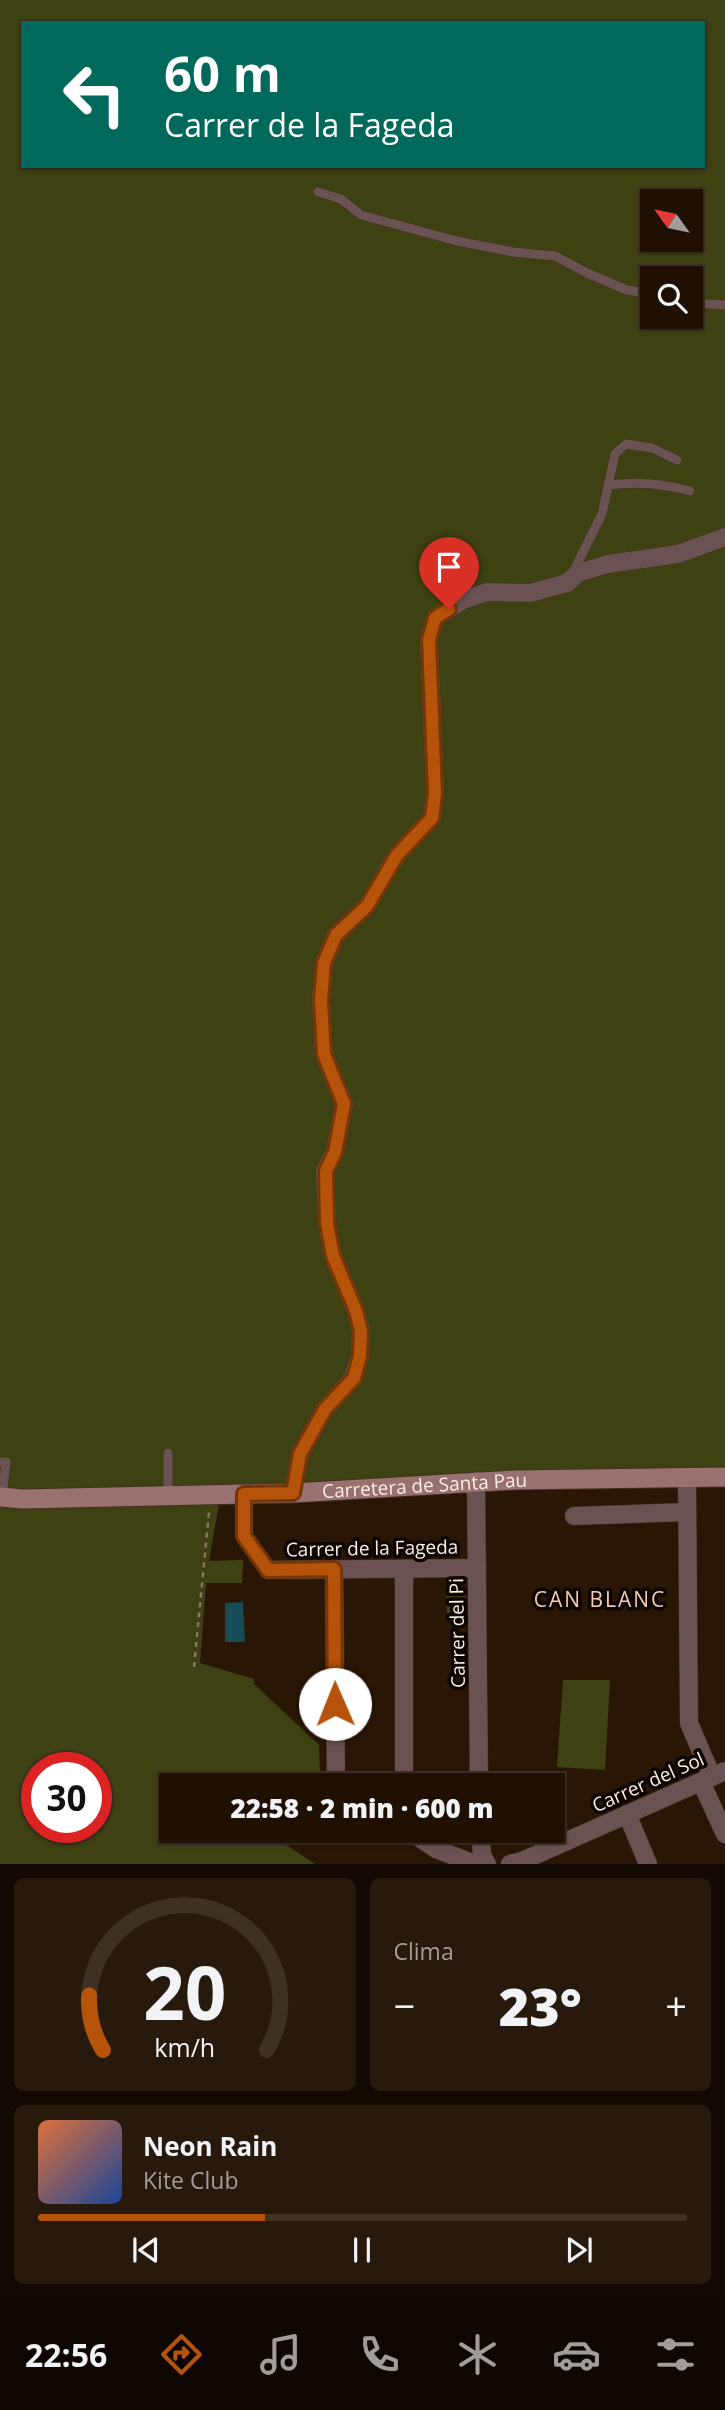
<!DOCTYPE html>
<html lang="es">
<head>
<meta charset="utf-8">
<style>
	body { margin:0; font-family:"Open Sans",sans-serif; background:#28190d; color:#f1f3f6; height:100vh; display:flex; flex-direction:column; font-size:26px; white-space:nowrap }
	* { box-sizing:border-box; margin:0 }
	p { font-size:23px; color:#a29d9a }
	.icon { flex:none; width:38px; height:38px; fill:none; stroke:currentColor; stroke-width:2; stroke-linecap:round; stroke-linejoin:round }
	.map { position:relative; height:1864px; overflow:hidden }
	.panel { display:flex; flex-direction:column; gap:14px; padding:14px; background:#120902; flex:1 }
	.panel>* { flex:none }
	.guide { position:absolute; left:21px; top:21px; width:684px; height:147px; border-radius:0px; box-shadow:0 2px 5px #0004,0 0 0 2px #3d3025; background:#00695c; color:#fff; overflow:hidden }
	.needle { width:46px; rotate:303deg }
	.tools { position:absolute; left:640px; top:189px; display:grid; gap:14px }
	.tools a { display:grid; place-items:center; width:63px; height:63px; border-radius:0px; background:#201003; box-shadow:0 2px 5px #0004,0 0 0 2px #3d3025; font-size:35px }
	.speed { position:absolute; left:21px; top:1752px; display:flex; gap:14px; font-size:35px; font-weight:700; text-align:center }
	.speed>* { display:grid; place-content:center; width:91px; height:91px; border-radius:50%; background:#201003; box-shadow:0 2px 5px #0004,0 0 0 2px #3d3025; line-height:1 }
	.speed .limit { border:10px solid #d22; background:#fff; color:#111 }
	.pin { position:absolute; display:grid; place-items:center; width:60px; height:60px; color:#fff; margin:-72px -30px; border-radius:50% 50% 50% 0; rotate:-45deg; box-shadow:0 0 7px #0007 }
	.pin .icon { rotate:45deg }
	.me { position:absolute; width:77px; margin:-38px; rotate:359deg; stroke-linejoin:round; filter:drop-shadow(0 0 5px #0008) }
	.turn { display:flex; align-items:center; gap:24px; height:147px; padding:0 28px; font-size:32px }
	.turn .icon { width:91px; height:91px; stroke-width:2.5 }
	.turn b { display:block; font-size:49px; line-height:60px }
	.big { font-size:52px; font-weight:800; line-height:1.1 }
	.panel .card { flex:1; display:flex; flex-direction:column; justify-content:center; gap:10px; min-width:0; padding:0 24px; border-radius:10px; background:#28190d }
	.panel .dial { align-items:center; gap:0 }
	.dial svg { height:182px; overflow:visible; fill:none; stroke:#3d3025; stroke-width:7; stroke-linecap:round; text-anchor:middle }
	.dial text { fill:#f1f3f6; stroke:none }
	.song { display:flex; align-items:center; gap:21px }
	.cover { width:84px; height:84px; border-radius:10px; background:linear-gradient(135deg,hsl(20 70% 55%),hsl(220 70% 35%)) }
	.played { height:7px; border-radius:4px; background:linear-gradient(90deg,#b45309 35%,#3d3025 35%) }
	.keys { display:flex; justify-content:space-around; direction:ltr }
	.heat { display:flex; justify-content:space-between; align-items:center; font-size:38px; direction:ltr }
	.panel .tiles { flex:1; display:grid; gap:14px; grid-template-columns:1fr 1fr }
	.card:last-child { grid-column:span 2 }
	.trip { position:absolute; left:159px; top:1773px; width:406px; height:70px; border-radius:0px; background:#201003; box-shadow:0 2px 5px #0004,0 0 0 2px #3d3025; font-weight:800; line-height:70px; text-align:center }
	.menu { display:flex; height:112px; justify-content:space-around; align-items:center; background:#0d0601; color:#a29d9a }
	.menu .icon { width:49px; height:49px }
	.menu .active { color:#b45309 }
	.menu b { font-size:32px; color:#f1f3f6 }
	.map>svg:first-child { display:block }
	.green { fill:#3e4212; fill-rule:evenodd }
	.water { fill:#154c56 }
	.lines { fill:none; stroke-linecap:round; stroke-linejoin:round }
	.service-casing { stroke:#43301f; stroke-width:10 }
	.minor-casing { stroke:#43301f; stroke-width:19 }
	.secondary-casing { stroke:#43301f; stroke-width:21 }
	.path { stroke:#897768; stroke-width:2.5; stroke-dasharray:5 5; stroke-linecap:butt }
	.service { stroke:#6b5252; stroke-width:9 }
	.minor { stroke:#6b5252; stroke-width:18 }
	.secondary { stroke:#987170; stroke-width:19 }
	.route-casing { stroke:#753606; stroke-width:18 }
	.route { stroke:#b45309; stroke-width:12 }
	.labels { text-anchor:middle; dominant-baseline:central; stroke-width:7; stroke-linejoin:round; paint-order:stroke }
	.street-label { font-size:19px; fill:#fceee2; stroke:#0c0501 }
	.neighbourhood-label { font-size:21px; letter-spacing:2px; fill:#f5ccb0; stroke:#0c0501 }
</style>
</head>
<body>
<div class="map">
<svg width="725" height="1864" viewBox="0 0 725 1864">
	<rect width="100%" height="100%" fill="#2a1604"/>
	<!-- green -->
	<g class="green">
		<path d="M0,0h725v1477l-503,10 -13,74 34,-1 -1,23h-36l-6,80 54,16v5l65,61 1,33 10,7h-158v45l117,1 -4,13 30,20h-315zM23,23h681v143h-681zM653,201h38v39h-38zM653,278h38v39h-38zM37,1768h59v59h-59z"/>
		<polygon points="466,1595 467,1616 447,1616 446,1596"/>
		<polygon points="563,1680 610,1680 605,1770 557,1767"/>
	</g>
	<!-- water -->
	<polygon class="water" points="243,1602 245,1642 225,1642 225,1603"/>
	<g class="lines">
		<!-- service casing -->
		<g class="service-casing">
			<g id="service">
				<polyline points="318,192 341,199 361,215 457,241 513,252 555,256 587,273 627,290 653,294"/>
				<polyline points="691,303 725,305"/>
				<path d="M609,485c29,-4 53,-2 81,6"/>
				<polyline points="573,572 602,514 615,454 626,444 652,448 677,460"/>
				<polyline points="0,1462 6,1462 2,1497"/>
				<polyline points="244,1494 244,1536 268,1570"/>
				<polyline points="168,1496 168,1453"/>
			</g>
		</g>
		<!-- minor casing -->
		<g class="minor-casing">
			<g id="minor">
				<polyline points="687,1478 689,1723 712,1777"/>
				<polyline points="476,1481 479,1785"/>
				<polyline points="293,1493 300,1454 325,1409 353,1378 360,1356 361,1331 356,1311 333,1256 327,1223 325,1171 335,1152 344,1104 324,1054 321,1000 324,963 336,935 367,906 397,855 432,818 435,792 429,640 435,618 463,600 487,592 530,593 567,583 578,573 608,564 678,554 725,537"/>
				<polyline points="574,1516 687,1512"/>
				<polyline points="334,1569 336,1785"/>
				<polyline points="404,1569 404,1785"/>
				<polyline points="268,1570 477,1568"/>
				<polyline points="701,1782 725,1834"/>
				<polyline points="627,1814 648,1864"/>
				<polyline points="408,1830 436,1849 475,1864"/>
				<polyline points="480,1830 482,1855 487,1864"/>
				<polyline points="510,1864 522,1861 725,1771"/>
			</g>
		</g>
		<!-- secondary casing -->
		<g class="secondary-casing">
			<g id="secondary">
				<path id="s1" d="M0,1497l23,2 270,-6 222,-13 210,-3"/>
			</g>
		</g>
		<!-- path -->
		<polyline class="path" points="194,1667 209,1512"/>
		<!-- service -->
		<use href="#service" class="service"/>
		<!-- minor -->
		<use href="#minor" class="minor"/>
		<!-- secondary -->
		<use href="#secondary" class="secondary"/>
	</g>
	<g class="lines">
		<!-- route casing -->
		<g class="route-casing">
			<polyline id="route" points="335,1704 334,1569 268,1570 244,1536 244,1494 293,1493 300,1454 325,1409 354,1378 360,1356 361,1331 356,1311 333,1256 327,1223 326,1171 335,1152 344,1104 324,1054 321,1000 324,963 336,935 367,906 397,855 432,818 435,793 429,640 435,618 449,609"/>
		</g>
		<!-- route -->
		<use href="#route" class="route"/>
	</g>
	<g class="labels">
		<!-- street labels -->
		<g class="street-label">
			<text stroke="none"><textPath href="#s1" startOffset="425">Carretera de Santa Pau</textPath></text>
			<text transform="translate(372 1548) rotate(-1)">Carrer de la Fageda</text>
			<text transform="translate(457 1633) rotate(-91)">Carrer del Pi</text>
			<text transform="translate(648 1782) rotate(-24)">Carrer del Sol</text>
		</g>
		<!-- neighbourhood labels -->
		<g class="neighbourhood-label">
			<text x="600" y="1599">CAN BLANC</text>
		</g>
	</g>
</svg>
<div class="tools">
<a><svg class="needle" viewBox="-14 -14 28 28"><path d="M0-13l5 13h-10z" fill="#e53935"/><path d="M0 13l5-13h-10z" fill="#a29d9a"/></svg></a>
<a><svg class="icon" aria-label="search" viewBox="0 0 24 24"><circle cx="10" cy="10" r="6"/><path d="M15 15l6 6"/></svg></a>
</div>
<div class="speed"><div class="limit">30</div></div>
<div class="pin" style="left:449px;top:609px;background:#d93025"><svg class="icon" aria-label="arrive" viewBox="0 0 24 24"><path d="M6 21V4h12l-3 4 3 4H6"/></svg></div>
<svg class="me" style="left:335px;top:1704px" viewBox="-20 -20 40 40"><circle r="19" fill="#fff"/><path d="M0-13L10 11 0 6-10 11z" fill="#b45309"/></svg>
<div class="trip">22:58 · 2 min · 600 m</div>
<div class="guide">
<div class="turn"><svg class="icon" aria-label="left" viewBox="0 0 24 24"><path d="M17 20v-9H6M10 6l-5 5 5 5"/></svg><div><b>60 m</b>Carrer de la Fageda</div></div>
</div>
</div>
<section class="panel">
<div class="tiles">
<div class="card dial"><svg viewBox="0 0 100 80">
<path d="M14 69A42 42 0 1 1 86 69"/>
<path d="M14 69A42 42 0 0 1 8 45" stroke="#b45309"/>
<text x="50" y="56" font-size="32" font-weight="700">20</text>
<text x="50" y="72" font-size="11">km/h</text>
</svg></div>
<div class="card"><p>Clima</p>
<div class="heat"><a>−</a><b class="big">23°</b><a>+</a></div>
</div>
<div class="card">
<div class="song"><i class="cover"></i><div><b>Neon Rain</b><p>Kite Club</p></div></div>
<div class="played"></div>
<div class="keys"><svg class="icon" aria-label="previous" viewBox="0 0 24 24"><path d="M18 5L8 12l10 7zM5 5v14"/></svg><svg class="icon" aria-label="pause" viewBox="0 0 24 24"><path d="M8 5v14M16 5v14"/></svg><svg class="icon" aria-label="next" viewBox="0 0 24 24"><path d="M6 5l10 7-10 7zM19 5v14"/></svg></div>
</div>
</div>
</section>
<nav class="menu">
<b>22:56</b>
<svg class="icon active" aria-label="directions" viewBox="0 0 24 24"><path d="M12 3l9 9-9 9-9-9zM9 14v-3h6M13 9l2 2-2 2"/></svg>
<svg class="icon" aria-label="music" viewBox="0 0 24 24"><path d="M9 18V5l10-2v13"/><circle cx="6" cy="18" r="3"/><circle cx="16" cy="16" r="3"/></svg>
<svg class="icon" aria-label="phone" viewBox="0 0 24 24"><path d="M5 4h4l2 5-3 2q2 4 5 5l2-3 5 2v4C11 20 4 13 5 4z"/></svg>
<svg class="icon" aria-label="climate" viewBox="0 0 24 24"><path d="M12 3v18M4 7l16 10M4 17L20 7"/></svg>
<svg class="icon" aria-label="car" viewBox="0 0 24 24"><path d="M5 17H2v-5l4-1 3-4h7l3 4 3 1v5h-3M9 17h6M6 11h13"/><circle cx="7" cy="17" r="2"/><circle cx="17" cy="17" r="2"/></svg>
<svg class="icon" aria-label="filters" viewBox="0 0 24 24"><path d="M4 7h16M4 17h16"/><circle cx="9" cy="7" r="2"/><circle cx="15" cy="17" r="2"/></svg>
</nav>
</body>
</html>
